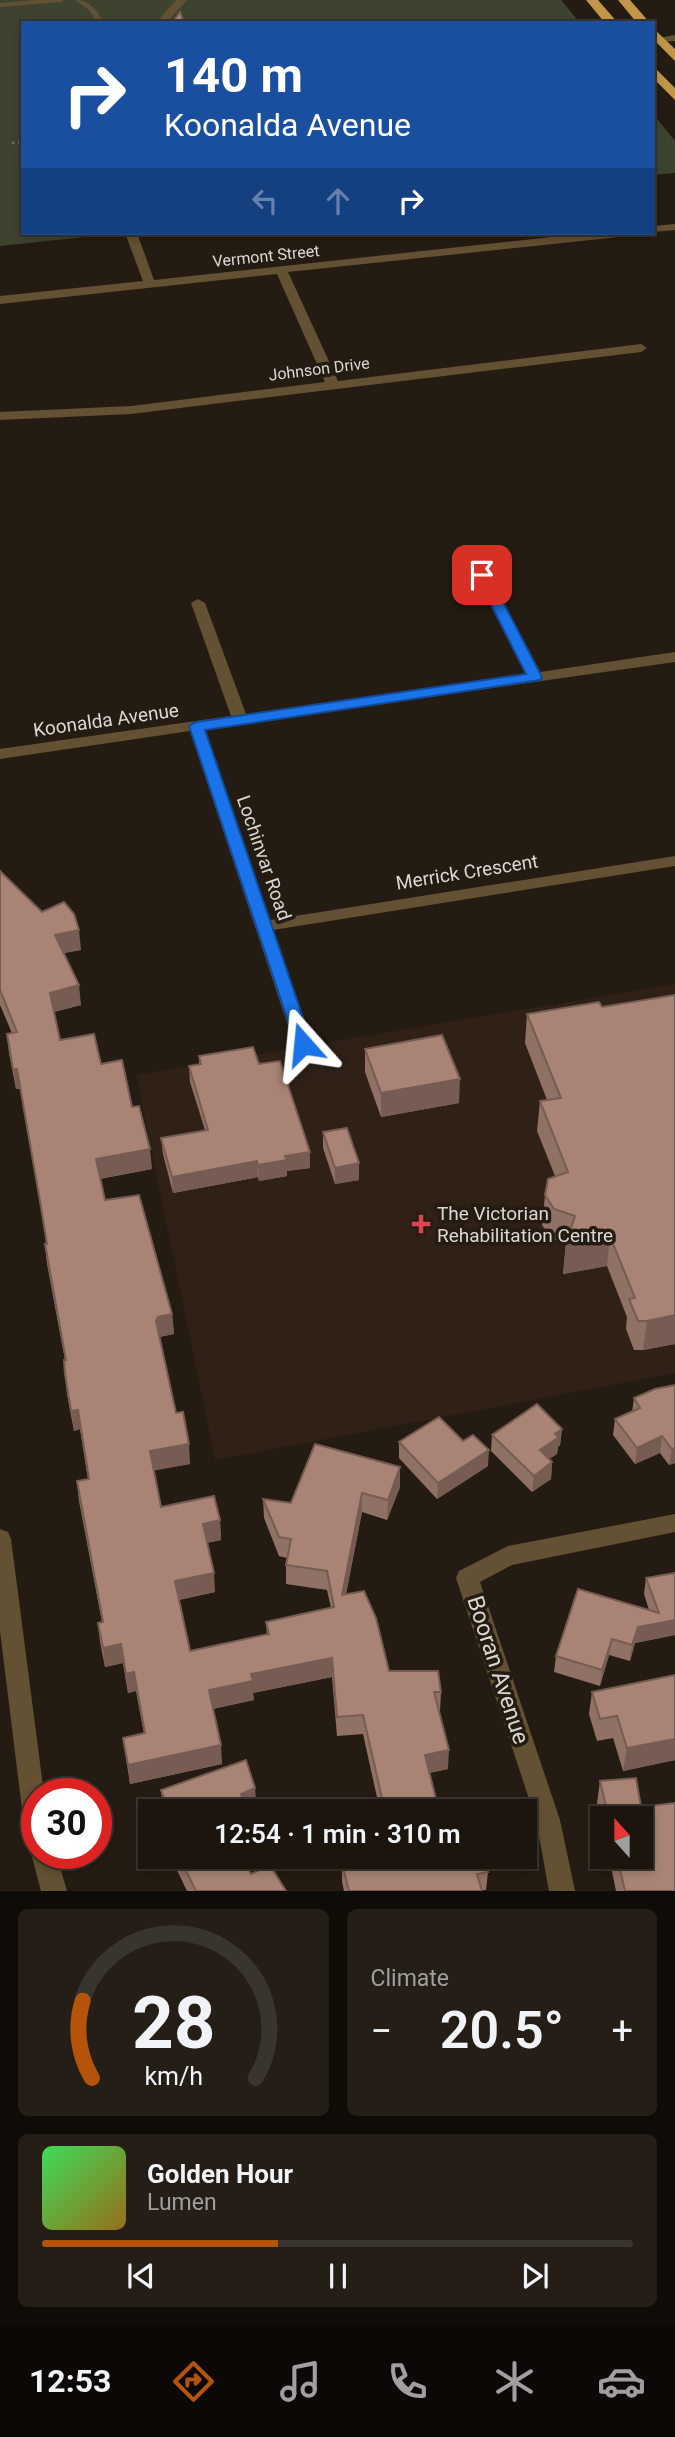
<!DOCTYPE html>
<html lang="en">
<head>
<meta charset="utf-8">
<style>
	body { margin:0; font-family:Roboto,sans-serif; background:#241e17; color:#f1f3f6; height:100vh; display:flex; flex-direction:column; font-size:26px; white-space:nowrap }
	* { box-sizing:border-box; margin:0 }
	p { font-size:23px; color:#a09f9e }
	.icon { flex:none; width:38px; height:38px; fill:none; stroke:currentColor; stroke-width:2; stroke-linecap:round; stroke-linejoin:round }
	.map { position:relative; height:1891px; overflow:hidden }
	.drawer { display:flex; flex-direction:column; gap:18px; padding:18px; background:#0f0c08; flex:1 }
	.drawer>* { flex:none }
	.top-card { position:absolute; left:21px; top:21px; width:634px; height:214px; border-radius:0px; box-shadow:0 4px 10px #0003,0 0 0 2px #39342e; background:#1a4fa0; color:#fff; overflow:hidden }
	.needle { width:46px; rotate:339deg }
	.controls { position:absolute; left:590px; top:1806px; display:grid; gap:14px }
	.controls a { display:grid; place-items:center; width:63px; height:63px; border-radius:0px; background:#1b150e; box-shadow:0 4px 10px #0003,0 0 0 2px #39342e; font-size:35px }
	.speed { position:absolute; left:21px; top:1778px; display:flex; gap:14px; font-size:35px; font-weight:700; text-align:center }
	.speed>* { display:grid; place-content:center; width:91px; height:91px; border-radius:50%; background:#1b150e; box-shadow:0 4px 10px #0003,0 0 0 2px #39342e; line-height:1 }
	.speed .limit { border:10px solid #d22; background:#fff; color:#111 }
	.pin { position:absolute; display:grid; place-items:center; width:60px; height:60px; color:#fff; margin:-30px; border-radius:14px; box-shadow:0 4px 10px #0006 }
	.me { position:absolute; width:77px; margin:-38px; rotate:342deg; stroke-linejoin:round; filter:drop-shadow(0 0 5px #0008) }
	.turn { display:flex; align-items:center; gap:24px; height:147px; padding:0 28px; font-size:32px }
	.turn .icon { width:91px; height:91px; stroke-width:2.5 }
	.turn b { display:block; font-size:49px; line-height:60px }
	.lanes { display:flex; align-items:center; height:66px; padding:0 28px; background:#0003; justify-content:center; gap:35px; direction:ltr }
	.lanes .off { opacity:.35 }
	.big { font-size:52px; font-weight:600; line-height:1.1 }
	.drawer .widget { flex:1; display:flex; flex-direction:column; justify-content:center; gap:10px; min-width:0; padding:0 24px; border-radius:10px; background:#241e17 }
	.drawer .dial { align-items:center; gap:0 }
	.dial svg { height:182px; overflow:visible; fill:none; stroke:#39342e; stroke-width:7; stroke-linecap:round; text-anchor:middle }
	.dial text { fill:#f1f3f6; stroke:none }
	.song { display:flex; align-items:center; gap:21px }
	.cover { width:84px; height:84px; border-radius:10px; background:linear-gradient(135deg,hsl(130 70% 55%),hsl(40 70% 35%)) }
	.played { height:7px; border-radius:4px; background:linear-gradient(90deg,#b45309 40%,#39342e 40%) }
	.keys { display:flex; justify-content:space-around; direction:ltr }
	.heat { display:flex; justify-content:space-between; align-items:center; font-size:38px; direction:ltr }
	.drawer .tiles { flex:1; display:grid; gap:18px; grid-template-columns:1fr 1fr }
	.widget:last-child { grid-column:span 2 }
	.trip { position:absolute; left:138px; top:1799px; width:399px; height:70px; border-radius:0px; background:#1b150e; box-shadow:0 4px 10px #0003,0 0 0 2px #39342e; font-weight:600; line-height:70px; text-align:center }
	.tab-bar { display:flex; height:112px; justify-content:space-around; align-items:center; background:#0b0806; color:#a09f9e }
	.tab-bar .icon { width:49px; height:49px }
	.tab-bar .on { color:#b45309 }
	.tab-bar b { font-size:32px; color:#f1f3f6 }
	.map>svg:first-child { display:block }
	.medical { fill:#302117 }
	.green { fill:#3e4330 }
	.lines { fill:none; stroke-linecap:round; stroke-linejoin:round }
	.path { stroke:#746e65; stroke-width:2.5; stroke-dasharray:2.5 3.5; stroke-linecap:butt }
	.lane { fill:#625133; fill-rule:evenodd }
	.street { fill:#625133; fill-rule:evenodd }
	.highway { fill:#c19647; fill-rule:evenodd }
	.wall { fill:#907165 }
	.shaded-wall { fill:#765c53 }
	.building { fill:#a88376; stroke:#765c53; stroke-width:2 }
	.route { fill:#1a73e8; stroke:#114b97; stroke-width:2 }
	.health-dot { fill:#e0444e; stroke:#241c12; stroke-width:2.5 }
	.labels { text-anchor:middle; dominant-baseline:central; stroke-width:7; stroke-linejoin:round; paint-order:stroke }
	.far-street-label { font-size:16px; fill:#dcd7d0; stroke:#241c12 }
	.street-label { font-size:19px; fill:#dcd7d0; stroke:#241c12 }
	.poi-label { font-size:19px; fill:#dcd7d0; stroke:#241c12; text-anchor:start }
	.near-street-label { font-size:23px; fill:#dcd7d0; stroke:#241c12 }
</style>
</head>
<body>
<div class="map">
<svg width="675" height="1891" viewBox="0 0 675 1891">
	<rect width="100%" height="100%" fill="#241c12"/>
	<!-- medical -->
	<polygon class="medical" points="675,984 675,1373 215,1460 136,1075"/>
	<!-- green -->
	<g class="green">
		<polygon points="0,0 561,0 580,23 23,23 23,233 123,233 0,246"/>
		<polygon points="653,114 675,141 675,173 653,175"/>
	</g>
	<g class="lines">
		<!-- path -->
		<polyline class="path" points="12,143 23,142"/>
		<!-- lane -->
		<g class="lane">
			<polygon points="36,0 64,0 61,2 0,7 0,3"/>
			<path d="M75,0c15,0 22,11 29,23h-7l-8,-13z"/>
		</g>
		<!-- street -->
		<g class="street">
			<polygon points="176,0 187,0 166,23 156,23"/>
			<polygon points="675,35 675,41 659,42 654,39"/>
			<polygon points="675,224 675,230 653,232 653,226"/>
			<polygon points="125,233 137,233 154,280 589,233 625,233 619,237 288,272 338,381 641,344 647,348 641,352 131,414 0,420 0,412 131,406 325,382 277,274 0,304 0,296 143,281"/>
			<polygon points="482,571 489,575 540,672 675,652 675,662 205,729 270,920 675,856 675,866 273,930 312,1044 309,1049 303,1050 294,1044 190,731 0,759 0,749 231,716 191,603 198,599 205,603 246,714 526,674 475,575"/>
			<polygon points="675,1514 675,1532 512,1565 480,1582 560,1820 575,1891 549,1891 536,1820 456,1578 459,1571 508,1546"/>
			<polygon points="0,1529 8,1532 11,1539 44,1794 37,1794 37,1853 56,1853 67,1891 41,1891 31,1853 35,1844 28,1841 25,1833 0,1631"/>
		</g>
		<!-- highway -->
		<g class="highway">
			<polygon points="586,0 598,0 618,23 605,23"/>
			<polygon points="618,0 630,0 650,23 637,23"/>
			<polygon points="653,28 675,49 675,61 653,39"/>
			<polygon points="653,66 675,88 675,100 653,78"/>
		</g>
	</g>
	<!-- wall -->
	<g class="wall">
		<polygon points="0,871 81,950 64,953 81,1005 54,1012 60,1040 101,1064 132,1107 152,1169 100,1179 105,1200 172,1314 174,1334 159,1337 176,1413 190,1464 154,1470 161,1507 220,1520 221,1540 207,1543 215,1592 179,1600 190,1651 267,1635 266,1622 331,1608 327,1590 286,1584 286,1565 287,1558 279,1556 264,1518 263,1499 291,1503 400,1467 400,1487 387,1520 362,1512 346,1594 389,1671 441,1692 440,1711 439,1711 448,1769 429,1773 439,1811 380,1811 363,1734 337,1736 332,1677 253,1693 254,1700 213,1709 222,1764 130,1784 123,1738 144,1734 136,1691 128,1693 123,1663 105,1667 100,1642 98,1623 102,1622 79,1501 77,1481 88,1479 80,1429 74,1431 67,1394 65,1374 65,1360 47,1264 45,1244 47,1244 43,1221 20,1089 16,1089 9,1053 7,1034 12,1033 0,1005"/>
		<polygon points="527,1014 675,1344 643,1350 634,1350 626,1329 627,1317 607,1266 563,1274 566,1243 551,1239 542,1225 545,1195 555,1176 537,1131 540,1101 547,1100 525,1043"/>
		<polygon points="365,1049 459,1103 381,1117 365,1072"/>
		<polygon points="199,1056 259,1064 310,1168 287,1171 287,1176 259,1181 258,1177 173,1193 163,1154 161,1138 205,1130 190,1082 189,1066 199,1064"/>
		<polygon points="323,1132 359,1163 359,1180 335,1184 323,1148"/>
		<polygon points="675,1385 675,1463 669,1465 660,1453 635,1464 613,1435 615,1419 632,1412 634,1398"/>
		<polygon points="562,1429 560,1445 558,1447 557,1454 549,1459 552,1462 551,1479 532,1492 491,1451 492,1435"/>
		<polygon points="399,1442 488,1466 437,1499 399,1458"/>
		<polygon points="646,1578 675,1635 635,1643 630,1661 609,1655 600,1686 554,1672 556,1656 649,1610 644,1594"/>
		<polygon points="675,1675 675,1760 623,1771 613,1738 597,1741 589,1714 592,1692"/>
		<polygon points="600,1781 641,1807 675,1891 616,1891 609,1857 640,1857 640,1818 602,1818 602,1825 597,1803"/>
		<polygon points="255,1788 256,1810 253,1811 163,1811 161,1790"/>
		<polygon points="155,1857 242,1857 251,1874 286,1891 187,1891 174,1864 159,1870"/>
		<polygon points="368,1857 483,1857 488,1872 486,1890 344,1891 342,1882 342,1864 368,1858"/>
	</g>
	<!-- shaded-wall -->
	<g class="shaded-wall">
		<polygon points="79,930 81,950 57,954 55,935"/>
		<polygon points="79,985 81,1005 52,1012 50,993"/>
		<polygon points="13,1069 17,1069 20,1089 16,1089"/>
		<polygon points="460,1079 459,1103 381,1117 381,1093"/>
		<polygon points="150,1149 152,1169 98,1179 96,1159"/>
		<polygon points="310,1152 310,1168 287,1171 287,1176 259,1181 258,1165 285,1156"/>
		<polygon points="257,1161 258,1177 173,1193 172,1177"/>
		<polygon points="359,1163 359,1180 335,1184 335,1168"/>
		<polygon points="610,1236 607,1266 563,1274 566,1244"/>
		<polygon points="172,1314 174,1334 159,1337 156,1321 158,1317"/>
		<polygon points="675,1315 675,1344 643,1350 647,1321"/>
		<polygon points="78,1410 80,1429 74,1431 71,1411"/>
		<polygon points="562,1429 560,1445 558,1447 557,1454 538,1466 540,1450 555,1434"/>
		<polygon points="662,1436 660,1453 635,1464 637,1448"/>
		<polygon points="189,1444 190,1464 152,1471 150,1451"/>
		<polygon points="675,1448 675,1463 669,1465 672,1449"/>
		<polygon points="489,1450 488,1466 437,1499 438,1483"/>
		<polygon points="552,1462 551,1479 532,1492 534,1476"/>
		<polygon points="400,1467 400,1487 387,1520 388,1500"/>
		<polygon points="362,1493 362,1512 342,1615 342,1595"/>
		<polygon points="220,1520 221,1540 204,1543 203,1524"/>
		<polygon points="214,1573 215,1592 176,1600 175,1581"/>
		<polygon points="675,1620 675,1635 635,1643 630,1661 632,1645 638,1627"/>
		<polygon points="612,1639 609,1655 600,1686 602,1670"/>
		<polygon points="121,1644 123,1663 105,1667 103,1648"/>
		<polygon points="332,1658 332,1677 253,1693 254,1700 211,1709 209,1690 251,1674"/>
		<polygon points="134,1672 136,1691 128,1693 126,1674"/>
		<polygon points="675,1739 675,1760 623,1771 627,1748"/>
		<polygon points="221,1745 222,1764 130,1784 128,1765"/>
		<polygon points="449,1750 448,1769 424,1774 425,1755"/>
		<polygon points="255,1788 256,1810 253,1811 242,1811 241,1794"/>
		<polygon points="158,1857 173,1857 174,1864 159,1870"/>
	</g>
	<!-- building -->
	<g class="building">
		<polygon points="180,12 184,23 172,23"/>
		<polygon points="0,871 42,912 64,902 74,914 79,930 55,935 79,985 50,993 60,1040 94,1034 101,1064 122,1060 132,1107 139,1106 150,1149 96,1159 105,1200 139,1195 172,1314 158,1317 156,1321 176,1413 183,1412 189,1444 150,1451 161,1507 214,1496 220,1520 203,1524 214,1573 175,1581 190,1651 269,1634 266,1622 334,1607 327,1571 286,1565 291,1539 279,1537 263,1499 291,1503 315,1444 400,1467 388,1500 362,1493 342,1595 364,1591 376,1618 389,1671 438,1671 441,1692 434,1692 449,1750 425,1755 439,1811 385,1811 363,1715 337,1717 332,1658 251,1674 253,1681 209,1690 221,1745 128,1765 123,1738 145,1733 134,1672 126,1674 121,1644 103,1648 98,1623 103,1622 77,1481 89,1479 78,1410 71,1411 65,1374 64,1360 66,1360 45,1244 47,1244 40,1201 17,1069 13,1069 7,1034 17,1032 0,990"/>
		<polygon points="675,995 675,1315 647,1321 638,1321 629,1299 635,1298 610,1236 566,1244 575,1216 554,1209 545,1195 548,1179 568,1172 540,1101 561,1098 527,1014 599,1002 602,1007"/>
		<polygon points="442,1035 460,1079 381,1093 365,1049"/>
		<polygon points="253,1047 259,1064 280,1061 310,1152 285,1156 287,1160 258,1165 257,1161 172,1177 161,1138 208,1130 189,1066 201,1064 199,1056"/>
		<polygon points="347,1128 359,1163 335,1168 323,1132"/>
		<polygon points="675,1385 675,1448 672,1449 662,1436 637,1448 615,1419 640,1408 634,1398 655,1389"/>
		<polygon points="537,1404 562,1429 555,1434 559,1437 540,1450 552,1462 534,1476 492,1435"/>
		<polygon points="439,1417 463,1441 473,1435 489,1450 438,1483 399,1442"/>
		<polygon points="675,1573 675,1620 638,1627 632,1645 612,1639 602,1670 556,1656 578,1589 659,1613 646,1578"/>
		<polygon points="675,1675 675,1739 627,1748 617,1716 600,1719 592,1692"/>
		<polygon points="246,1760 255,1788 241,1794 247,1811 169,1811 161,1790"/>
		<polygon points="636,1778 641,1807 675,1803 675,1891 625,1891 617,1857 640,1857 640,1818 609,1818 600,1781"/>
		<polygon points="179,1857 242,1857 251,1874 270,1865 286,1891 196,1891"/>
		<polygon points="373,1857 483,1857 488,1872 477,1874 482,1891 349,1891 342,1864"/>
	</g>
	<!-- route -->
	<polygon class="route" points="477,572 489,575 542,677 540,680 205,730 312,1044 309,1048 297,1048 189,726 196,722 526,674 476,575"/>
	<!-- markers -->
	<path class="health-dot" d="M417.5 1213.5h7v7h7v7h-7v7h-7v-7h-7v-7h7z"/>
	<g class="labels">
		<!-- far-street labels -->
		<g class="far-street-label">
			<text transform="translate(266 256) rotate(-6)">Vermont Street</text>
			<text transform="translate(319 369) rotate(-7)">Johnson Drive</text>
		</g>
		<!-- street labels -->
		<g class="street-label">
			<text transform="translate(106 720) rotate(-8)">Koonalda Avenue</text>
			<text transform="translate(264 858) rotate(71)">Lochinvar Road</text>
			<text transform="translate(467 872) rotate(-9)">Merrick Crescent</text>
		</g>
		<!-- poi labels -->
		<g class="poi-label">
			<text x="437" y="1213">The Victorian<tspan x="437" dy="22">Rehabilitation Centre</tspan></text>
		</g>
		<!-- near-street labels -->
		<g class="near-street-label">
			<text transform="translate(498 1670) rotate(72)">Booran Avenue</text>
		</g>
	</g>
</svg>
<div class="controls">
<a><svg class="needle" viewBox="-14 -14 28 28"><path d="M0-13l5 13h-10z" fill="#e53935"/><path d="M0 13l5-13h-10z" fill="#a09f9e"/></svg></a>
</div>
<div class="speed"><div class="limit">30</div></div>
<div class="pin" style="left:482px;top:575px;background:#d93025"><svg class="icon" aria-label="arrive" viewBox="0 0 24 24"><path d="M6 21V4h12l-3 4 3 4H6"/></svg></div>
<svg class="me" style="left:303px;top:1044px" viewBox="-20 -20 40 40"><path d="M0-17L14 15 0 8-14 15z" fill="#1a73e8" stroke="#fff" stroke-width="4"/></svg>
<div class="trip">12:54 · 1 min · 310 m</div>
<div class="top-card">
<div class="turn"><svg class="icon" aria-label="right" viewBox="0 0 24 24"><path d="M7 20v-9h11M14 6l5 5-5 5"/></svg><div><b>140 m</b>Koonalda Avenue</div></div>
<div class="lanes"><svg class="icon off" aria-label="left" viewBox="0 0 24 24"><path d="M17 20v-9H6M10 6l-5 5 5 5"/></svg><svg class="icon off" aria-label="ahead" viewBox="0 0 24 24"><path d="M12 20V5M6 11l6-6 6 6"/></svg><svg class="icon" aria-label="right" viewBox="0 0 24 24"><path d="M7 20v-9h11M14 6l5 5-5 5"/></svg></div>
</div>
</div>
<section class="drawer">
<div class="tiles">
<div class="widget dial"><svg viewBox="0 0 100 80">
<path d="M14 69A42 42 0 1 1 86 69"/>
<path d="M14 69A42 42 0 0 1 10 35" stroke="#b45309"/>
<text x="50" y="56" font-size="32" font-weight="700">28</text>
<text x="50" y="72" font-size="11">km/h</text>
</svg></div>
<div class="widget"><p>Climate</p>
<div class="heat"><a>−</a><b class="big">20.5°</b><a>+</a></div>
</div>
<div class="widget">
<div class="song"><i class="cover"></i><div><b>Golden Hour</b><p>Lumen</p></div></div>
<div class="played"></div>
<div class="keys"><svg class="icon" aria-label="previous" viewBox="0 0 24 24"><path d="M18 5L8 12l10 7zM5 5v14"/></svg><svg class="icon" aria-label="pause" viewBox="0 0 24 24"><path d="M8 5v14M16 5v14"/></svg><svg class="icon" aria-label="next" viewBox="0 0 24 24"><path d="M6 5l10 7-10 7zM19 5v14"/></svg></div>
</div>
</div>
</section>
<nav class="tab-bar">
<b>12:53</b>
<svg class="icon on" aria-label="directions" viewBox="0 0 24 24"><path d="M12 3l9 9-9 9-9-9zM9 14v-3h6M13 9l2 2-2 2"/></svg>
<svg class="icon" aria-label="music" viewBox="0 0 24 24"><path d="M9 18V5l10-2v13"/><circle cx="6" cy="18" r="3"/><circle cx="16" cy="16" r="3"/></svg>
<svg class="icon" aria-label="phone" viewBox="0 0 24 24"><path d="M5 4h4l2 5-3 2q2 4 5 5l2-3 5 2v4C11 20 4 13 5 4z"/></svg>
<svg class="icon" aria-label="climate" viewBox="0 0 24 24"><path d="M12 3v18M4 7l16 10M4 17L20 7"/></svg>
<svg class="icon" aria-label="car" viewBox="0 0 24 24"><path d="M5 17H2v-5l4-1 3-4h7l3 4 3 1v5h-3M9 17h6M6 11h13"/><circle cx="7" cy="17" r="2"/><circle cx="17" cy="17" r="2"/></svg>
</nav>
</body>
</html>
